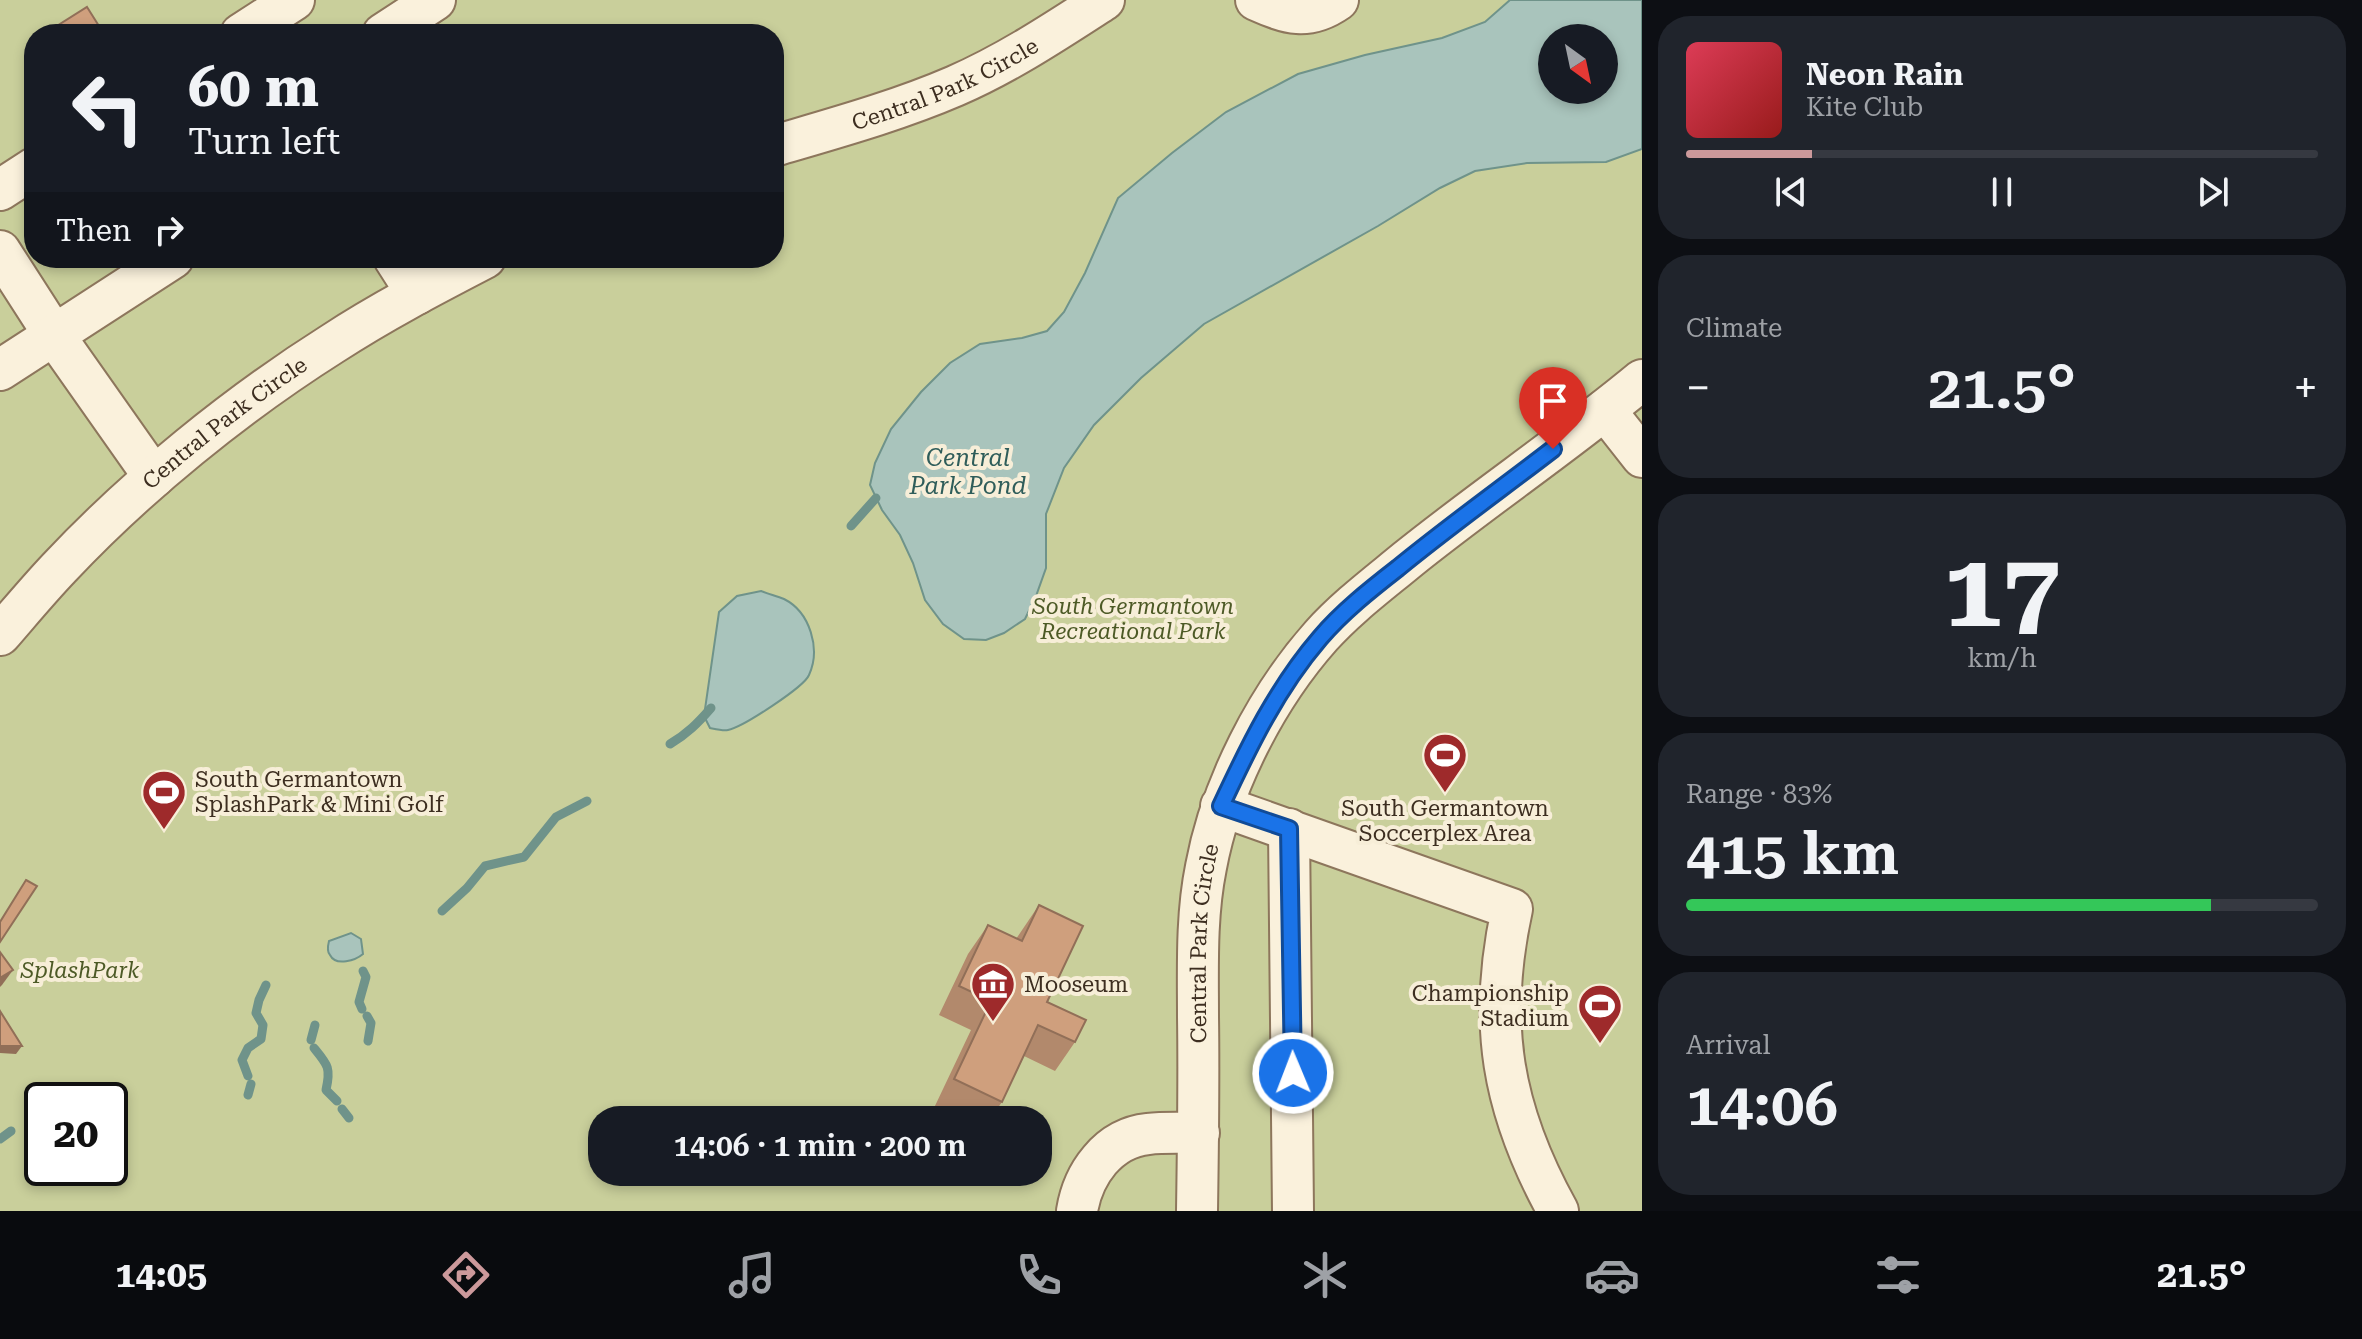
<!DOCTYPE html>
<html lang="en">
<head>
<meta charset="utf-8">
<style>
	body { margin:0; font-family:"Roboto Serif",serif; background:#20242c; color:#f1f3f6; height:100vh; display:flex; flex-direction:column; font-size:30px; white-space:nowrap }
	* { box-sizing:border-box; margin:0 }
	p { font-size:26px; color:#9ea1a6 }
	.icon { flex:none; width:44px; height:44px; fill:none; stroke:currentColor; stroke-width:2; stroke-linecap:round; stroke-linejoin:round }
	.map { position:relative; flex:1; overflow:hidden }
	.details { display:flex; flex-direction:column; gap:16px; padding:16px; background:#0d0f14; width:720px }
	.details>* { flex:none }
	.banner { position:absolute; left:24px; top:24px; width:760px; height:244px; border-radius:32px; box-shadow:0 4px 12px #0003; background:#171b24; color:#f1f3f6; overflow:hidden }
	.needle { width:52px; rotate:147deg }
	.fabs { position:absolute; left:1538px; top:24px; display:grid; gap:16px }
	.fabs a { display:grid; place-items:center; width:80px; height:80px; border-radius:50%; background:#171b24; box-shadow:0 4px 12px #0003; font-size:40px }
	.speed { position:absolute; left:24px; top:1082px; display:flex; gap:16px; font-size:40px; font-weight:700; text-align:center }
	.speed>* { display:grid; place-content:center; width:104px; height:104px; border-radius:50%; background:#171b24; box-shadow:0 4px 12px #0003; line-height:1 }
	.speed .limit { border:4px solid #111; border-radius:12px; background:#fff; color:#111 }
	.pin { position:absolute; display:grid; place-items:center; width:68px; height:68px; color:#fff; margin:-82px -34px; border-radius:50% 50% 50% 0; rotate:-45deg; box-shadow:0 0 8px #0007 }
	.pin .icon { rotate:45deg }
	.me { position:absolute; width:88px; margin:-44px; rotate:359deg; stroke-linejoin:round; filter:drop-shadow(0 0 6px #0008) }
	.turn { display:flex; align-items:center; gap:28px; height:168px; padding:0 32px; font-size:36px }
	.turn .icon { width:104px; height:104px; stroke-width:2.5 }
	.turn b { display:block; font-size:56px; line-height:68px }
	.then { display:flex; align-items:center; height:76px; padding:0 32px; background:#0003; gap:16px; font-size:30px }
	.big { font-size:60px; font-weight:600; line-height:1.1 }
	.details .card { flex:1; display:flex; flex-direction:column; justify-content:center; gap:12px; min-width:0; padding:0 28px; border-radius:32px; background:#20242c }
	.details .dial { align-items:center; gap:0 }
	.dial b { font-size:104px; line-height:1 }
	.song { display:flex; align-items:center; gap:24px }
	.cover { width:96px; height:96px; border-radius:12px; background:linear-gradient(135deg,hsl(350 70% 55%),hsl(0 70% 35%)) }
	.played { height:8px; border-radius:4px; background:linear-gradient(90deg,#cc999b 20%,#363941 20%) }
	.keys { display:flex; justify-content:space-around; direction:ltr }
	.heat { display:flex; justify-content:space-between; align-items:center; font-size:44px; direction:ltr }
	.charge { height:12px; border-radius:6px; background:linear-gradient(90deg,#34c759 83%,#363941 0) }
	.trip { position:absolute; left:588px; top:1106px; width:464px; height:80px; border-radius:32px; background:#171b24; box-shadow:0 4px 12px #0003; font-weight:600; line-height:80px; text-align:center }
	.tabs { display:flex; height:128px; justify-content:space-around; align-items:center; background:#090b0e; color:#9ea1a6 }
	.tabs .icon { width:56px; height:56px }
	.tabs .active { color:#cc999b }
	.tabs b { font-size:36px; color:#f1f3f6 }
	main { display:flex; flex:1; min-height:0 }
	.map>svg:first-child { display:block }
	.green { fill:#c9cf9b; fill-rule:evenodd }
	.water { fill:#a9c4bc; stroke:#6f938a; stroke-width:2; fill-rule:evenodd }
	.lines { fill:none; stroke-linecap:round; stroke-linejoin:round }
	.stream { stroke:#6f938a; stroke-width:9 }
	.minor-casing { stroke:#8d765c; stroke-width:44 }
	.minor { stroke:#faf1dc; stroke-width:40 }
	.wall { fill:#b2896c }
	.shaded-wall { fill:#916f58 }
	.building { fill:#cf9f7d; stroke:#916f58; stroke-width:2 }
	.route-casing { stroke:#114b97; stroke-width:20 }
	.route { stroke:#1a73e8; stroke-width:14 }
	.labels { text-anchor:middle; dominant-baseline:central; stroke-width:8; stroke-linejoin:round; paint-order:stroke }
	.street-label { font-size:22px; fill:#3d2e20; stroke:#f7eed8 }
	.park-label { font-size:22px; font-style:italic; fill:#4d5a26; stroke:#f7eed8 }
	.poi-label { font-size:22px; fill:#3d2e20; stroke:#f7eed8; text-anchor:start }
	.water-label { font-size:24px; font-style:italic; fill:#2f5d5a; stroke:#f7eed8 }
</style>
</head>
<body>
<main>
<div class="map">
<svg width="1642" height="1211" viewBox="0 0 1642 1211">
	<rect width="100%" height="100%" fill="#f0e4c8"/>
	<!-- green -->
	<path class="green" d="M0,0h1642v1211h-1642zM34,34h740v224h-740zM1552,38h52v52h-52zM42,1100h68v68h-68zM602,1120h436v52h-436z"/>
	<!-- water -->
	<g class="water">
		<path d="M1510,0h132v149l-36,13 -79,1 -52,8 -35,17 -62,38 -174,98 -63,54 -47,47 -30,43 -18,46v54l-10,28 -11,23 -21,14 -18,7 -22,-1 -21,-15 -18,-24 -12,-37 -13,-28 -18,-25 -12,-25 5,-22 16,-34 30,-37 29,-29 30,-19 42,-6 25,-7 17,-19 21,-39 33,-75 54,-45 54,-41 72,-38 67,-19 77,-17 43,-16zM1604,38v52h-52v-52z"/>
		<path d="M761,591c7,3 16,5 23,8 26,13 37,50 25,76 -5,12 -66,52 -81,55 -5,1 -13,-1 -18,-2l-6,-12 15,-104 18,-16z"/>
		<path d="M351,933l10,6 2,15c-7,6 -27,13 -33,1 -3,-3 -2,-10 -1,-14z"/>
	</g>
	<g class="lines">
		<!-- stream -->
		<g class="stream">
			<polyline points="851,526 876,498"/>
			<path d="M670,744c17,-10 28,-21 41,-36"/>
			<polyline points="442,911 467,888 485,866 524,857 556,817 587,801"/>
			<polyline points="362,1009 359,1002 366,977 363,971"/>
			<polyline points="367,1016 371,1023 368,1041"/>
			<polyline points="311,1040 315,1025"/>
			<path d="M314,1048c14,17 17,20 12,42l11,11"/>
			<polyline points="248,1076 242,1060 248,1048 261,1039 263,1025 256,1013 259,1000 266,985"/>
			<polyline points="248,1095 251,1084"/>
			<polyline points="342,1109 349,1118"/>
			<polyline points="0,1139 11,1131"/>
		</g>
		<!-- minor casing -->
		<g class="minor-casing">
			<g id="minor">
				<path d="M1256,0c31,14 52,21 82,0"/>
				<polyline points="241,34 294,0"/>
				<polyline points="383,34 435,0"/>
				<path id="s1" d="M774,146c61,-18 123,-35 181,-60 53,-23 101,-55 149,-86"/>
				<polyline points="0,190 34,168"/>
				<polyline points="0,251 54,335 154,477"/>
				<polyline points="394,258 417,294"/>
				<polyline points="0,370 173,258"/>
				<polyline points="1605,410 1642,457"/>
				<path id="s2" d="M0,635c20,-23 39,-46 60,-68 77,-82 177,-163 272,-223 49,-32 101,-59 153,-86"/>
				<path d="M1221,806l291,103c-25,114 -10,201 46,302"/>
				<polyline points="1289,829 1293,1211"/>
				<path d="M1077,1211c6,-37 31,-73 71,-77 17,-2 34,-1 51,-1"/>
				<path id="s3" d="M1197,1211c1,-65 2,-129 1,-194 0,-50 -2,-101 8,-150 15,-81 60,-169 115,-231 25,-28 57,-52 86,-76 77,-62 159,-117 235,-180"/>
			</g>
		</g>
		<!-- minor -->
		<use href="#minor" class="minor"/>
	</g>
	<!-- wall -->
	<polygon class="wall" points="1039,905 1047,1002 1075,1042 1055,1071 1024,1056 1002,1102 989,1120 960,1120 934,1108 971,1030 939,1015 968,954 988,925 1016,939"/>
	<!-- shaded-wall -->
	<g class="shaded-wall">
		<polygon points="13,970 2,985 0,987 0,978"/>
		<polygon points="0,1046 22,1046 16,1054 0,1053"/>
	</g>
	<!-- building -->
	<g class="building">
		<polygon points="87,7 104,34 56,34 52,29"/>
		<polygon points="26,880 37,886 0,942 0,922"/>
		<polygon points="1039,905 1083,926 1047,1002 1086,1020 1075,1042 1038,1025 1002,1102 954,1079 991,1001 959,986 988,925 1022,941"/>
		<polygon points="0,952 13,970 0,978"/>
		<polygon points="0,1011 22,1046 0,1046"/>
	</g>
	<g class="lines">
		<!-- route casing -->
		<g class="route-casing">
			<path id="route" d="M1293,1073l-4,-244 -68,-23c28,-60 56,-118 99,-168 22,-26 51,-49 78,-70 50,-41 103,-79 155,-119"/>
		</g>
		<!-- route -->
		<use href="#route" class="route"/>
	</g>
	<!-- icons -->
	<defs>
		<g id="stadium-pin" transform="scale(2.3)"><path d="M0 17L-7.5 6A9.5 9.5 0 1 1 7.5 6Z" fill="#9e2a2b" stroke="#f7eed8"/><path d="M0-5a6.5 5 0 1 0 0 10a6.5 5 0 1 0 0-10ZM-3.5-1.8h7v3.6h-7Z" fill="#fff"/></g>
		<g id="museum-pin" transform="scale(2.3)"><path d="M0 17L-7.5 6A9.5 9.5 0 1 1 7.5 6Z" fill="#9e2a2b" stroke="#f7eed8"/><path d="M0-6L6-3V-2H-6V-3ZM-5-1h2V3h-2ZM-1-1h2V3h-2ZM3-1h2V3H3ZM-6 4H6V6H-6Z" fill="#fff"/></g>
	</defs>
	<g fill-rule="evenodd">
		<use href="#stadium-pin" x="1445" y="755"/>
		<use href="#stadium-pin" x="164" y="792"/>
		<use href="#museum-pin" x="993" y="984"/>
		<use href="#stadium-pin" x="1600" y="1006"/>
	</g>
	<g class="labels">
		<!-- street labels -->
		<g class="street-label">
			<text stroke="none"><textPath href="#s1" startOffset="182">Central Park Circle</textPath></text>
			<text stroke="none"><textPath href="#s2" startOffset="310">Central Park Circle</textPath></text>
			<text stroke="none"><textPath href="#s3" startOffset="268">Central Park Circle</textPath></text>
		</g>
		<!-- park labels -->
		<g class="park-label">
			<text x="1133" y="606">South Germantown<tspan x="1133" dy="25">Recreational Park</tspan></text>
			<text x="80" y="970">SplashPark</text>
		</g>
		<!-- poi labels -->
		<g class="poi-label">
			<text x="195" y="779">South Germantown<tspan x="195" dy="25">SplashPark &amp; Mini Golf</tspan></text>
			<text x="1445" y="808" text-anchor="middle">South Germantown<tspan x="1445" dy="25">Soccerplex Area</tspan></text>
			<text x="1024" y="984">Mooseum</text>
			<text x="1569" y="993" text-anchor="end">Championship<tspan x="1569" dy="25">Stadium</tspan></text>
		</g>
		<!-- water labels -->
		<g class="water-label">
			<text x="968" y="458">Central<tspan x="968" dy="28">Park Pond</tspan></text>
		</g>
	</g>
</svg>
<div class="fabs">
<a><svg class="needle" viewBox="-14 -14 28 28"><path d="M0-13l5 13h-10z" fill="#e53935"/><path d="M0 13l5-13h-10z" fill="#9ea1a6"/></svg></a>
</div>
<div class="speed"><div class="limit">20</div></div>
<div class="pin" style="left:1553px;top:449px;background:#d93025"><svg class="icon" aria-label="arrive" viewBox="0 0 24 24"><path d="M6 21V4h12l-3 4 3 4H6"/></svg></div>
<svg class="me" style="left:1293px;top:1073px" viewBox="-20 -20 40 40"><circle r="17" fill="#1a73e8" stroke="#fff" stroke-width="3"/><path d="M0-11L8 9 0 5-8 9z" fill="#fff"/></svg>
<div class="trip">14:06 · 1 min · 200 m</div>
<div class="banner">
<div class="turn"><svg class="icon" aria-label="left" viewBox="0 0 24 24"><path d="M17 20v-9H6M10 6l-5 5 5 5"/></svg><div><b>60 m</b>Turn left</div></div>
<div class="then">Then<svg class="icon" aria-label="right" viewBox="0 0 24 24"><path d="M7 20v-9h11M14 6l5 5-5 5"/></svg></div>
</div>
</div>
<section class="details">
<div class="card">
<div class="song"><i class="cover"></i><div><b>Neon Rain</b><p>Kite Club</p></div></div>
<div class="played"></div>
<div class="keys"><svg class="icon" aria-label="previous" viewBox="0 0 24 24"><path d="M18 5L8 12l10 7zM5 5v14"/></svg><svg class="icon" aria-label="pause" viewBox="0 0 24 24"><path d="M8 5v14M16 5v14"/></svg><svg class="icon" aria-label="next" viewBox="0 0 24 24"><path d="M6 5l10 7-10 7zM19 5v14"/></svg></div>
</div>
<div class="card"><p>Climate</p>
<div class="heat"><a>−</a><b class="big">21.5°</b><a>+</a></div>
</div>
<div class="card dial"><b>17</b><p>km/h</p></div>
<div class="card"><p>Range · 83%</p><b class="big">415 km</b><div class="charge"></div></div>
<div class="card"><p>Arrival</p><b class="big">14:06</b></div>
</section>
</main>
<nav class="tabs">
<b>14:05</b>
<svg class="icon active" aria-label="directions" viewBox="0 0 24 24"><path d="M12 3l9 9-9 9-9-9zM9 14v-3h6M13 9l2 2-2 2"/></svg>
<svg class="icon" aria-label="music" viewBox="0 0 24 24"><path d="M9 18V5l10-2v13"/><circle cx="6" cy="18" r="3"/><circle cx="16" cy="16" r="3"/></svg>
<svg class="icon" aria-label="phone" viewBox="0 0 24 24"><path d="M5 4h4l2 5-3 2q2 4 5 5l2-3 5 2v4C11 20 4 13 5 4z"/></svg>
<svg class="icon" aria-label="climate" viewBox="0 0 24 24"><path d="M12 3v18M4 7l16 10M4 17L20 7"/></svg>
<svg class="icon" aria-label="car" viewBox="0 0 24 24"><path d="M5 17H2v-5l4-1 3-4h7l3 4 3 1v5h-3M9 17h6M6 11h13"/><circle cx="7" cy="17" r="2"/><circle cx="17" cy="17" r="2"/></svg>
<svg class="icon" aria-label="filters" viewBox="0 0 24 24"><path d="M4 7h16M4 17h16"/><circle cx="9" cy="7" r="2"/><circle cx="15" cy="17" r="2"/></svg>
<b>21.5°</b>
</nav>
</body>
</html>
